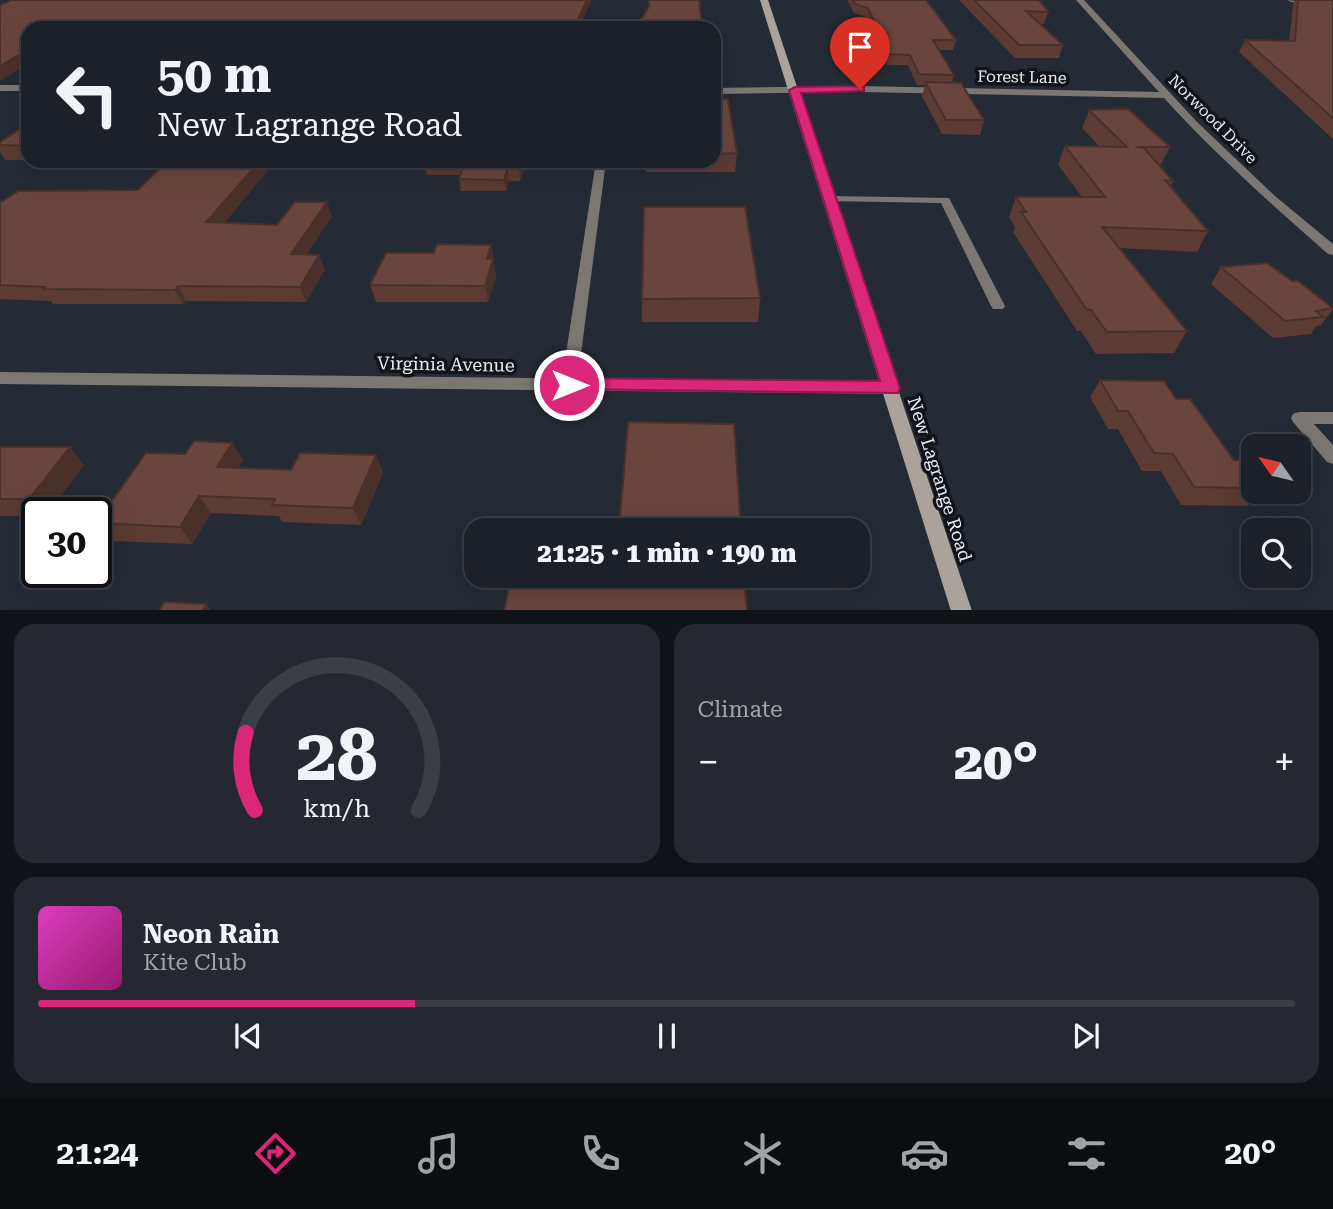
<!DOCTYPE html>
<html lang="en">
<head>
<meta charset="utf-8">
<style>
	body { margin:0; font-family:"Roboto Serif",serif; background:#252830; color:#f1f3f6; height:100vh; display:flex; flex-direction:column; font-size:26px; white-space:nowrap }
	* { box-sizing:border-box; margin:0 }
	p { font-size:23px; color:#a0a3a8 }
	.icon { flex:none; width:38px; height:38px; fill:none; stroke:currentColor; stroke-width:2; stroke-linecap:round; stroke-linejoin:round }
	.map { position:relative; height:610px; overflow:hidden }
	.panel { display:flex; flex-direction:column; gap:14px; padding:14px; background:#0f1216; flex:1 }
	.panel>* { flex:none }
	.banner { position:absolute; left:21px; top:21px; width:700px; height:147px; border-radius:21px; box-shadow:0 7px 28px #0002,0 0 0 2px #3a3e45; background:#1c2028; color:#f1f3f6; overflow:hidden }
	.needle { width:46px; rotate:304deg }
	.fabs { position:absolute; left:1241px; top:434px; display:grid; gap:14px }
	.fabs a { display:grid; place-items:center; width:70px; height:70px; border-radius:14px; background:#1c2028; box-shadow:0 7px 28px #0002,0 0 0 2px #3a3e45; font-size:35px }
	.speed { position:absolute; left:21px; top:497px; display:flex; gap:14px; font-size:35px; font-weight:700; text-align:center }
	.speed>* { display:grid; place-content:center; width:91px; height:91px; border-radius:50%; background:#1c2028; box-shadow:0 7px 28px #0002,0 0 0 2px #3a3e45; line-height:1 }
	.speed .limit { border:4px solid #111; border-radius:10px; background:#fff; color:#111 }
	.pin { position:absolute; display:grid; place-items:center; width:60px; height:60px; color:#fff; margin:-72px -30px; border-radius:50% 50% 50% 0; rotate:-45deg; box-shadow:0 0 7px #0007 }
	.pin .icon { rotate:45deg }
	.me { position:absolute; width:77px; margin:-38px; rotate:90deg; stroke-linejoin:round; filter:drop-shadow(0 0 5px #0008) }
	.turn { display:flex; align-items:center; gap:24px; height:147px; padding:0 21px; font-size:32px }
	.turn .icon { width:91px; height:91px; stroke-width:2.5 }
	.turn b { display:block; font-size:49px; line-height:60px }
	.big { font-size:52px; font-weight:800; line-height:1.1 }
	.panel .widget { flex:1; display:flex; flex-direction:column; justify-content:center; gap:10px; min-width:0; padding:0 24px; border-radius:21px; background:#252830 }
	.panel .dial { align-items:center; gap:0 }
	.dial svg { height:182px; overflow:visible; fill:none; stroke:#3a3e45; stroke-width:7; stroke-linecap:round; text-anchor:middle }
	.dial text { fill:#f1f3f6; stroke:none }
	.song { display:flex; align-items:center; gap:21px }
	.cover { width:84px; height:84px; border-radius:10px; background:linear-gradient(135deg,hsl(310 70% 55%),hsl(320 70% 35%)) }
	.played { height:7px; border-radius:4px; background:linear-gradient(90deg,#db2777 30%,#3a3e45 30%) }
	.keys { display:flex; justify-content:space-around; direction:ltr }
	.heat { display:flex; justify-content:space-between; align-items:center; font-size:38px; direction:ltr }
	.panel .tiles { flex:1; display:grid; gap:14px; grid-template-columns:1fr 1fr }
	.widget:last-child { grid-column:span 2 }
	.trip { position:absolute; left:464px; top:518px; width:406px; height:70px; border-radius:21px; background:#1c2028; box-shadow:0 7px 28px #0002,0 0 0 2px #3a3e45; font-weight:800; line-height:70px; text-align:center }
	.tabs { display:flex; height:112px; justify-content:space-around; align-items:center; background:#0b0d10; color:#a0a3a8 }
	.tabs .icon { width:49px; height:49px }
	.tabs .on { color:#db2777 }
	.tabs b { font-size:32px; color:#f1f3f6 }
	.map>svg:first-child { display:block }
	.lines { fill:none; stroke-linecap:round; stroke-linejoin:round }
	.lane { fill:#7c7773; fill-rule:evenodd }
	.street { fill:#7c7773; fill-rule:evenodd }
	.secondary { fill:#aaa29b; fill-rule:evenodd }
	.wall { fill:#5b3b34 }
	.shaded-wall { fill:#4a302b }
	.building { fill:#6a453d; stroke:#4a302b; stroke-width:2 }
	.route { fill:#db2777; stroke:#8e194d; stroke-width:2 }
	.labels { text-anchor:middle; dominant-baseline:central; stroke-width:7; stroke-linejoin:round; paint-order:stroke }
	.far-street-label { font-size:16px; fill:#e9eef4; stroke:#111318 }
	.street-label { font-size:18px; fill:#e9eef4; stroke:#111318 }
</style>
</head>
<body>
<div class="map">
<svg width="1333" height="611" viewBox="0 0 1333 611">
	<rect width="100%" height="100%" fill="#252b35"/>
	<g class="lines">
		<!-- lane -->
		<g class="lane">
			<polygon points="596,161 606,161 577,385 575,389 563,389 561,385"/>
			<polygon points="830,196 949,198 1005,306 1003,309 993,309 991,306 941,203 826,201 824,199"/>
			<polygon points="1299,412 1333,412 1333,424 1314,424 1333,445 1333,464 1327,462 1293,422 1291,418 1293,414"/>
		</g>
		<!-- street -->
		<g class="street">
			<path d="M1076,0h8l113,122 78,74 58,48v11l-5,-1c-57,-50 -113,-100 -164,-156l-304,-6 -146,2v-6l146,-2 299,6z"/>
			<polygon points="1287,0 1333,5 1333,9 1291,2"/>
			<rect x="0" y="85" width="28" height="6"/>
			<polygon points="0,372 891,382 897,384 899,388 897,392 891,394 0,384"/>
		</g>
		<!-- secondary -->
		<polygon class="secondary" points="760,0 768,0 972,611 951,611"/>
	</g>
	<!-- wall -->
	<g class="wall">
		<polygon points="591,0 579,28 28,28 28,65 25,65 0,81 0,5"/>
		<polygon points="847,0 926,0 956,40 953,50 939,50 954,75 952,83 984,120 980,135 942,134 922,96 925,85 917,85 908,65 887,65 866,17 854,13"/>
		<polygon points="959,0 1039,0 1048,12 1044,24 1040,24 1063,45 1059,58 1015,58"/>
		<polygon points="1295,0 1333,0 1333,139 1239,52 1245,40 1289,41 1293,5"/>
		<polygon points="714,99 737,153 735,172 646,172 646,161 714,161"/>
		<polygon points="1089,110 1170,147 1160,166 1173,181 1170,187 1208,231 1197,252 1120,248 1187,331 1174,353 1096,354 1081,331 1077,331 1013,232 1015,227 1009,217 1016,197 1082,197 1058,165 1065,146 1100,147 1082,128"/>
		<polygon points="28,124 28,160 5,160 0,152 0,142"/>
		<polygon points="53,161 98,161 97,162"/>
		<polygon points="167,161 276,161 224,223 277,225 332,216 306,255 325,269 306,302 186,301 183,304 53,304 51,301 0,299 0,203 138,190"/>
		<polygon points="366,161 527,161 520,181 509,181 506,191 461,191 459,179 460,175 427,175 425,167 368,167"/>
		<polygon points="491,245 496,276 488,302 376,302 370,285 434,253"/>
		<polygon points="1221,267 1292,281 1333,308 1333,309 1321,325 1316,326 1311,334 1273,338 1211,284"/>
		<polygon points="760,298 758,322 642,322 642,299"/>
		<polygon points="1100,380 1176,399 1234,460 1253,477 1253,492 1259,492 1247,506 1181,505 1161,471 1142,471 1118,429 1108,429 1090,397"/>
		<polygon points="232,443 243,460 238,468 291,470 376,455 383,473 361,525 282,522 279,516 211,513 192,544 110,541 96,524 96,522 185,454"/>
		<polygon points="0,447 84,465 48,513 37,513 37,516 0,516"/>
	</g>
	<!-- shaded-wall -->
	<g class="shaded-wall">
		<polygon points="587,0 591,0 579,28 574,28"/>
		<polygon points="19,55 25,65 0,81 0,66"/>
		<polygon points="260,161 276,161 213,236 206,222"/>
		<polygon points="522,161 527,161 520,181 519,169"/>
		<polygon points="507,169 509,181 506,191 504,180"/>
		<polygon points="327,202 332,216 297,269 291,254"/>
		<polygon points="491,245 496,276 488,302 485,286 487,259"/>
		<polygon points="319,255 325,269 306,302 300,287"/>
		<polygon points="178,286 186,301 183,304 175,290"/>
		<polygon points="232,443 243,460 228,485 217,467"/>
		<polygon points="70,447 84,465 48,513 42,513 29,499"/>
		<polygon points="376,455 383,473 361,525 353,508"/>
		<polygon points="199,496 211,513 192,544 180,527"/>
		<polygon points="206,604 212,611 203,611"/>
	</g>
	<!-- building -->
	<g class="building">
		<polygon points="12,0 587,0 574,28 383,28 379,25 376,28 28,28 28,55 19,55 0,66 0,5"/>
		<polygon points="649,0 699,0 702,28 637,28 649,6"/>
		<polygon points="853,0 926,0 956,40 933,40 954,75 919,74 910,55 889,54 868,8 855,4"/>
		<polygon points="974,0 1039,0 1048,12 1026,11 1063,45 1019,45"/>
		<polygon points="1298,0 1333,0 1333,118 1245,40 1295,41"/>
		<polygon points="925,82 961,83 984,120 946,120"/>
		<polygon points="714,99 728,99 737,153 714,154"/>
		<polygon points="1128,109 1170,147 1136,147 1144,148 1173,181 1165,180 1208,231 1102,227 1187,331 1107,332 1091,310 1087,310 1021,212 1026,212 1016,197 1105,197 1065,146 1127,147 1089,110"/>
		<polygon points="28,124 28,146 0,145 0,142"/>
		<polygon points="167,161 260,161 206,222 277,225 295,202 327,202 291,254 319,255 300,287 178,286 175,290 43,289 45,287 0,285 0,203 18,191 138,190"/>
		<polygon points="426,161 522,161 519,169 507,169 504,180 459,179 464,163 424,164"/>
		<polygon points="644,207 745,207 760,298 642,299"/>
		<polygon points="437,244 491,245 487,259 493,259 485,286 370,285 386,253 434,253"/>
		<polygon points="1267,263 1292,281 1298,281 1333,308 1316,311 1323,317 1285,321 1221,267"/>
		<polygon points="1100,380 1164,381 1176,399 1190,399 1234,460 1240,460 1253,477 1253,488 1194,487 1173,454 1154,453 1128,411 1118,411"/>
		<polygon points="628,422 734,424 741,530 619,530"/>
		<polygon points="194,441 232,443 217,467 291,470 300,453 376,455 353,508 272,505 275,499 199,496 180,527 96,523 146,453 185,454"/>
		<polygon points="0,447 70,447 29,499 0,499"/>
		<polygon points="511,576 744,576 747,611 504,611"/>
		<polygon points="164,602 206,604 203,611 159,611"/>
	</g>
	<!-- route -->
	<polygon class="route" points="860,86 864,87 864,91 801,93 900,388 898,393 563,389 560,385 569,378 880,381 789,90 795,87"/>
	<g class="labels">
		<!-- far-street labels -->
		<g class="far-street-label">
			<text transform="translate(1022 77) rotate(1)">Forest Lane</text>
			<text transform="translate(1213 119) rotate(45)">Norwood Drive</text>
		</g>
		<!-- street labels -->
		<g class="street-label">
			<text transform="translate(446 364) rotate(1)">Virginia Avenue</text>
			<text transform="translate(940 479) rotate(72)">New Lagrange Road</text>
		</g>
	</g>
</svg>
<div class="fabs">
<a><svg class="needle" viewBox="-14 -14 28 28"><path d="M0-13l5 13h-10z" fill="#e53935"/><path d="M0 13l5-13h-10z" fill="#a0a3a8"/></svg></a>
<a><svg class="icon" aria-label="search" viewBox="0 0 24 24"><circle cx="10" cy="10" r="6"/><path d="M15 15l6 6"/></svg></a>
</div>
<div class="speed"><div class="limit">30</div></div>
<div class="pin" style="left:860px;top:89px;background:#d93025"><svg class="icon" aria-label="arrive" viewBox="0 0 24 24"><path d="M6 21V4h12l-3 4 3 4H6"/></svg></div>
<svg class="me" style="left:569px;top:385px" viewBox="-20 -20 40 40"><circle r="17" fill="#db2777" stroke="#fff" stroke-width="3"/><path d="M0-11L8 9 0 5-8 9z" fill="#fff"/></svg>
<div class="trip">21:25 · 1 min · 190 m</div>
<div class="banner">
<div class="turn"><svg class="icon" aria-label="left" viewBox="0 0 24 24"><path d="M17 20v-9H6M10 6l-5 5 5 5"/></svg><div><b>50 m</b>New Lagrange Road</div></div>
</div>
</div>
<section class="panel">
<div class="tiles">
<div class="widget dial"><svg viewBox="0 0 100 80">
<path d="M14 69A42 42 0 1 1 86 69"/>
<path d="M14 69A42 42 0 0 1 10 35" stroke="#db2777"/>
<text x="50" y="56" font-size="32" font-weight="700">28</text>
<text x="50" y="72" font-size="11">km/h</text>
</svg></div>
<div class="widget"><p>Climate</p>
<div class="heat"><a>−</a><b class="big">20°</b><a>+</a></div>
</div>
<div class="widget">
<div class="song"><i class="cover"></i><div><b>Neon Rain</b><p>Kite Club</p></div></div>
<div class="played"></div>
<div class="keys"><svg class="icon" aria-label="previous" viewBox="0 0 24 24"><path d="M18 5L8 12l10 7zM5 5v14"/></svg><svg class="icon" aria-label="pause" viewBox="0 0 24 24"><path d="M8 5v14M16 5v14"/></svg><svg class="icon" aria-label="next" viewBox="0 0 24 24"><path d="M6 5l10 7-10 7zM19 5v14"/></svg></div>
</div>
</div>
</section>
<nav class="tabs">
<b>21:24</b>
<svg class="icon on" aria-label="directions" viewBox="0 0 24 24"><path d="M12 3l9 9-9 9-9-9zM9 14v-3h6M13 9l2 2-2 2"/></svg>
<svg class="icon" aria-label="music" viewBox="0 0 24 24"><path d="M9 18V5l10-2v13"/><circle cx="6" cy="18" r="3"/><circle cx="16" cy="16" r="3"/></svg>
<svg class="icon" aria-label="phone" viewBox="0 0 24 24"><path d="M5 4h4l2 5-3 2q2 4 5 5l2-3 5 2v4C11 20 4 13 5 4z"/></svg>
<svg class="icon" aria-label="climate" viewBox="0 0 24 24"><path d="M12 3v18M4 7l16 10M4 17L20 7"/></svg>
<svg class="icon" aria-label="car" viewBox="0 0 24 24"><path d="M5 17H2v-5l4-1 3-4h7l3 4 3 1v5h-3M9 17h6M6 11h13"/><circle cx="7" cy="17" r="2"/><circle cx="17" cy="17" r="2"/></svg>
<svg class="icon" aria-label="filters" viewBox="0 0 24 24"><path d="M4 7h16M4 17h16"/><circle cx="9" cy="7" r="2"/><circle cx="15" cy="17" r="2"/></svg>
<b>20°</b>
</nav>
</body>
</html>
